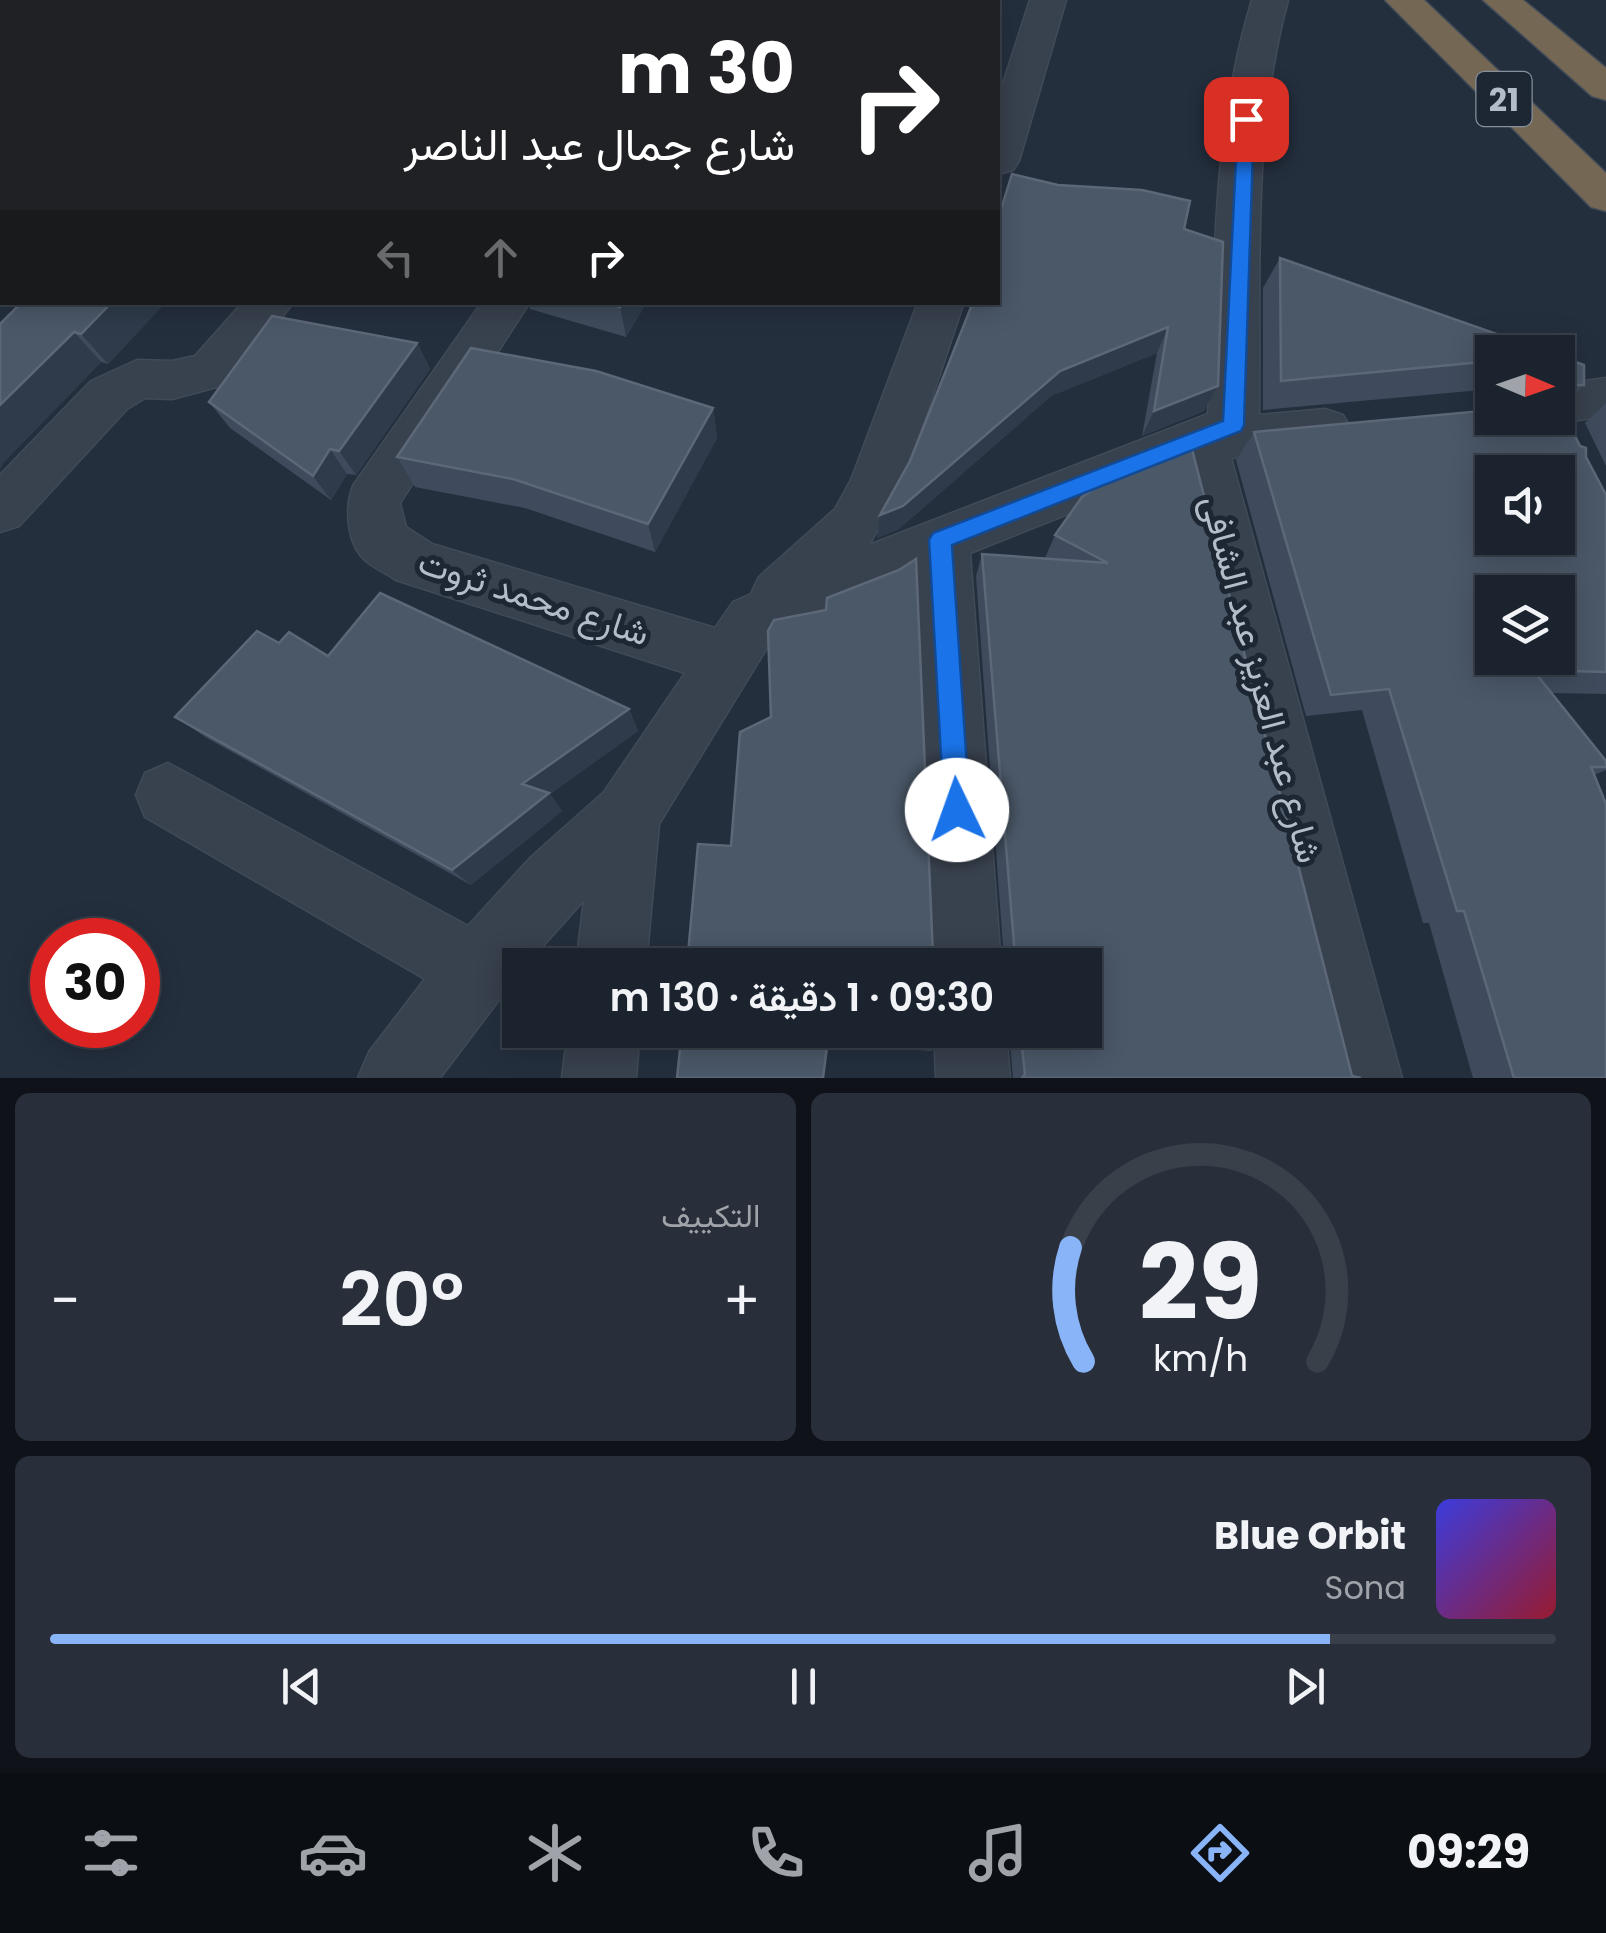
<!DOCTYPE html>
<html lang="ar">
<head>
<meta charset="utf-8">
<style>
	body { margin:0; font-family:Poppins,Vazirmatn,sans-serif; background:#282f3a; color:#f1f3f6; direction:rtl; height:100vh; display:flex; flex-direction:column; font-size:38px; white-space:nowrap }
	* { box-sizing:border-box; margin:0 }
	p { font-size:32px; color:#a0a4aa }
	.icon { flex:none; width:55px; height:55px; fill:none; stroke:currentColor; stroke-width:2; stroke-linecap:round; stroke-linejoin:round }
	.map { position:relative; height:1078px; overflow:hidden; direction:ltr }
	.side { display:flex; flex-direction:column; gap:15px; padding:15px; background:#0f1319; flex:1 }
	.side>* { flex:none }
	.top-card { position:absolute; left:0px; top:0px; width:1000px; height:305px; box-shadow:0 5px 25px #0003,0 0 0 2px #39404a; direction:rtl; background:#202124; color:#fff; overflow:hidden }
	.needle { width:65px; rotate:92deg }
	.controls { position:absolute; left:1475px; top:335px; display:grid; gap:20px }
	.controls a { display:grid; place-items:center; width:100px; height:100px; border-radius:0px; background:#1b232e; box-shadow:0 5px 25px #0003,0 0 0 2px #39404a; font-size:50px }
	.speed { position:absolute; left:30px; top:918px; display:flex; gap:20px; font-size:50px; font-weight:700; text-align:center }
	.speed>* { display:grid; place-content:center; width:130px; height:130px; border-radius:50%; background:#1b232e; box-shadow:0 5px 25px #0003,0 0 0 2px #39404a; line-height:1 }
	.speed .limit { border:15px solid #d22; background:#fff; color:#111 }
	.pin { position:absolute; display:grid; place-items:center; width:85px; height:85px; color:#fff; margin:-42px; border-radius:20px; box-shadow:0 5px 15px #0006 }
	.me { position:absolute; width:110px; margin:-55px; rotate:357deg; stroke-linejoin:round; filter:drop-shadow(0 0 8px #0008) }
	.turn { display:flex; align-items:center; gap:35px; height:210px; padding:0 40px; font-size:45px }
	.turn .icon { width:130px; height:130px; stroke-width:2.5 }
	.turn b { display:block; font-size:70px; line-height:85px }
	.lanes { display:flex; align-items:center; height:95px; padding:0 40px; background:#0003; justify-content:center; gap:50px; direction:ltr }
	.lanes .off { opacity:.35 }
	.big { font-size:75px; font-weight:600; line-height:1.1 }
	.side .tile { flex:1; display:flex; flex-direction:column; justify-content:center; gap:15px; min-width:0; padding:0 35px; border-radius:15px; background:#282f3a }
	.side .dial { align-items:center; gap:0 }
	.dial svg { height:260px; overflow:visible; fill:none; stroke:#39404a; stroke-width:7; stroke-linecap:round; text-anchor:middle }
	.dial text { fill:#f1f3f6; stroke:none }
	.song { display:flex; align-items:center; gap:30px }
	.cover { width:120px; height:120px; border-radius:15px; background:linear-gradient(135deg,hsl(240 70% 55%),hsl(350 70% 35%)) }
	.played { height:10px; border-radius:5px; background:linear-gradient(90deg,#8ab4f8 85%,#39404a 85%) }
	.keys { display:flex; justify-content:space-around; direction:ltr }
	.heat { display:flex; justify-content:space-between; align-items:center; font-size:55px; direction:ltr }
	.side .tiles { flex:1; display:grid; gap:15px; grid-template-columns:1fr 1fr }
	.tile:last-child { grid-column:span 2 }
	.trip { position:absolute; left:502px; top:948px; width:600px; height:100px; border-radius:0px; background:#1b232e; box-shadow:0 5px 25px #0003,0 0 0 2px #39404a; font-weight:600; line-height:100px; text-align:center; direction:rtl }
	.dock { display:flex; height:160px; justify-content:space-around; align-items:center; background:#0b0e12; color:#a0a4aa }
	.dock .icon { width:70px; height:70px }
	.dock .on { color:#8ab4f8 }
	.dock b { font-size:45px; color:#f1f3f6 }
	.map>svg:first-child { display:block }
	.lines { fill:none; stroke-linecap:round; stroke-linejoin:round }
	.minor-casing { stroke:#414a57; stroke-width:3 }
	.highway-casing { stroke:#434c59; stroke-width:3 }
	.minor { fill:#38414e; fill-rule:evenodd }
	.highway { fill:#746855; fill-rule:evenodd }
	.wall { fill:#3f4b5c }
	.shaded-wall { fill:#2f3b4b }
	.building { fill:#4b5868; stroke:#5c6777; stroke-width:2.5; fill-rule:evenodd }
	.route { fill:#1a73e8; stroke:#114b97; stroke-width:2.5 }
	.labels { text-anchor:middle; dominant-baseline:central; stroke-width:10; stroke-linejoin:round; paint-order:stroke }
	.shield { fill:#1d2633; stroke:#878f9c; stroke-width:2.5 }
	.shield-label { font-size:32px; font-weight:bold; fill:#b4bcc9 }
	.street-label { font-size:35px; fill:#b4bcc9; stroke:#1d2633 }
</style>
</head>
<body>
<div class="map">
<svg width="1606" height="1078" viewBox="0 0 1606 1078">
	<rect width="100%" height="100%" fill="#242f3e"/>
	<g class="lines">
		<!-- minor casing -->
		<g class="minor-casing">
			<g id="minor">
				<polygon points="1030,0 1066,0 1019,161 1013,170 998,174 998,99"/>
				<path d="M1252,0h36c-37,134 -27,277 -29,415l66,-6 18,6 8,14 -8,14 -18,6 -94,9 171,620h-74l-147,-609 -211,84 31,412h-70l-16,-389 -142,62 -114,186 -13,141h-70l8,-65 -58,65h-6v7l-80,106h-82l11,-26 56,-73 -280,-162 -9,-22 9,-22 23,-10 300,163 63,-69 73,-65 81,-119 -289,-93c-10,-7 -27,-14 -35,-24 -15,-18 -16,-53 -7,-72l128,-182h48l-130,201 6,24 26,17 283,84 18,-26 18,-8 8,-17 76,-68 16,-29 67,-178h46l-61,182 -34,61 339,-131c7,-138 3,-281 44,-414z"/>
				<polygon points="2,214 2,245 0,246 0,215"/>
				<polygon points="243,302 294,302 228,384 172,399 145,398 127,409 19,526 0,532 0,475 91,381 137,360 172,361 195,356"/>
				<polygon points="1606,378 1606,416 1558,423 1540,418 1558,418 1558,385"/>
				<polygon points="568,1030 640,1030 636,1078 562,1078"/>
				<polygon points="934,1030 1006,1030 1010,1078 936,1078"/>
			</g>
		</g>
		<!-- highway casing -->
		<g class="highway-casing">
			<g id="highway">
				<polygon points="1385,0 1424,0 1606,173 1606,211 1591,207"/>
				<polygon points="1483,0 1523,0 1606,68 1606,100 1592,96"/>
			</g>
		</g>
		<!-- minor -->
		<use href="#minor" class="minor"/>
		<!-- highway -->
		<use href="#highway" class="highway"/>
	</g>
	<!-- wall -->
	<g class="wall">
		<polygon points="1184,229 1218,386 1204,411 1142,436 1157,353 1051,396 899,529 877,538 880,515"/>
		<polygon points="1280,258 1492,352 1492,389 1263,410 1263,288"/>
		<polygon points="22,302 166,302 108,364 101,362 3,463"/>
		<polygon points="528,302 647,302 626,337 530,309"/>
		<polygon points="417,343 430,369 356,475 347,474 331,500 230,428 209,402"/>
		<polygon points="1558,356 1584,385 1561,408 1606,495 1606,694 1551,693 1606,761 1606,770 1594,775 1606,1078 1473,1078 1429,923 1423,923 1362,710 1306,716 1236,460 1254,432 1558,418"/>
		<polygon points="1606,403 1606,466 1585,423"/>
		<polygon points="713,408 717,438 655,552 525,508 415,487 397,457"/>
		<polygon points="1082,497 1352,1076 1013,1078 1009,1030 1085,1030 687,965 933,956 937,960 1004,960 976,576 982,554 1047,559 1045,558 1055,535"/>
		<polygon points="279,643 328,656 629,709 638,731 550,794 562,811 471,885 207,738 175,717"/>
		<polygon points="682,1030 938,1046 931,1051 827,1044"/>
	</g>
	<!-- shaded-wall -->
	<g class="shaded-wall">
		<polygon points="2,167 2,213 0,210 0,169"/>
		<polygon points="112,302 166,302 108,364 81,334"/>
		<polygon points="623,302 647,302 626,337 620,307"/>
		<polygon points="1168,327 1157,353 1051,396 899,529 877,538 880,515 1060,371"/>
		<polygon points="74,332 101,362 3,463 0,471 0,405"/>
		<polygon points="417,343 430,369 356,475 339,451"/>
		<polygon points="1218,386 1204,411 1142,436 1154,411"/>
		<polygon points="713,408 717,438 655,552 648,524"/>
		<polygon points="330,449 347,474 331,500 313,476"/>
		<polygon points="629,709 638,731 550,794 562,811 471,885 452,870 522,784"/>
	</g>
	<!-- building -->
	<g class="building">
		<polygon points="0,0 516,0 524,2 2,2 2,167 0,169"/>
		<polygon points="1012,174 1058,185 1142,190 1190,201 1184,229 1223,242 1218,386 1154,411 1168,327 1060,371 903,506 880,515 910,461 973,302 998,302 998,219"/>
		<polygon points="1280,258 1548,352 1492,352 1492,361 1281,381"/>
		<polygon points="22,302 112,302 81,334 74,332 0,405 0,324"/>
		<polygon points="604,302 623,302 620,307"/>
		<polygon points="272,316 417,343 339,451 330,449 313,476 209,402"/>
		<polygon points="471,348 596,371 713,408 648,524 513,479 397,457"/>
		<polygon points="1558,356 1584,365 1584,385 1558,385"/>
		<path d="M1558,401l22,45 6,2v9l20,38v177l-73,-2 73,91v6h-15l15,37v274h-92l-50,-167h-7l-68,-222 -58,6 -77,-263 238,-22v8h66zM1492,472h66v66h-66zM1492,592h66v66h-66z"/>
		<polygon points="1192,449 1352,1076 1361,1078 1022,1078 1025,1074 1020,1030 1085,1030 1085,965 687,965 698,844 731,846 740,732 771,717 768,631 774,620 826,610 827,598 899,570 916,559 933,956 937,960 1011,960 1015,956 982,554 1108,563 1055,535 1082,497 1095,488"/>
		<polygon points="380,593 629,709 522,784 549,793 452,870 175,717 257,631 279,643 289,632 328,656"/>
		<polygon points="682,1030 937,1030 938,1046 828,1039 823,1078 677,1078"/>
	</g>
	<!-- route -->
	<polygon class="route" points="1246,114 1254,119 1244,425 1241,431 952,545 970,810 966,820 957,824 948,820 944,810 929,540 933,533 1223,421 1238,119"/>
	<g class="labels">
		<!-- shield labels -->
		<rect class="shield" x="1476.5" y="72" width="55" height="54" rx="8"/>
		<g class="shield-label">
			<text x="1504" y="99">21</text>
		</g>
		<!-- street labels -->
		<g class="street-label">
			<text transform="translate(534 597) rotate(18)">شارع محمد ثروت</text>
			<text transform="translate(1262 679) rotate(75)">شارع عبد العزيز عبد الشافى</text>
		</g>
	</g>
</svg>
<div class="controls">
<a><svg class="needle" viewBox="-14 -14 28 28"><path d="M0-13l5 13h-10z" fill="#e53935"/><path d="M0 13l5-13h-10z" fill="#a0a4aa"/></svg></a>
<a><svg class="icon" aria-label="sound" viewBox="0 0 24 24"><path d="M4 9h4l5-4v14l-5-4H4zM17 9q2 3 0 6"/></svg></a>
<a><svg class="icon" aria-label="layers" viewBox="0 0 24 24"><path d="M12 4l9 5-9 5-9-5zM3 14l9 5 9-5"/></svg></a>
</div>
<div class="speed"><div class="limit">30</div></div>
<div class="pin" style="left:1246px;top:119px;background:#d93025"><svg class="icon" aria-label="arrive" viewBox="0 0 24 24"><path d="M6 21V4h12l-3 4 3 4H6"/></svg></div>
<svg class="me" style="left:957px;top:810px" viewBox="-20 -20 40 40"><circle r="19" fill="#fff"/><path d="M0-13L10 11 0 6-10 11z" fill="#1a73e8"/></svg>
<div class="trip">09:30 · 1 دقيقة · 130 m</div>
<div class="top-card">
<div class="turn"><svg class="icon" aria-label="right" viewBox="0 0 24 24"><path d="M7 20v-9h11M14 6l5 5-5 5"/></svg><div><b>30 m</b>شارع جمال عبد الناصر</div></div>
<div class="lanes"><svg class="icon off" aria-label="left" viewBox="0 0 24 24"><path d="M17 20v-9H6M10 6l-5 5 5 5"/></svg><svg class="icon off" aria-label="ahead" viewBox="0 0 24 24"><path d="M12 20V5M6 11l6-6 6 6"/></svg><svg class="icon" aria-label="right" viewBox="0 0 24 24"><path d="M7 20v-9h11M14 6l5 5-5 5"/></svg></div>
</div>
</div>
<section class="side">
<div class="tiles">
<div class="tile dial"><svg viewBox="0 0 100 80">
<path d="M14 69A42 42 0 1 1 86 69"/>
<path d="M14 69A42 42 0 0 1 10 34" stroke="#8ab4f8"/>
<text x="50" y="56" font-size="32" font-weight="700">29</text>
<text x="50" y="72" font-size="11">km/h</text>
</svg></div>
<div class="tile"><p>التكييف</p>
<div class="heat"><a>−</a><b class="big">20°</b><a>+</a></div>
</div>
<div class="tile">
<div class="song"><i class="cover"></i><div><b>Blue Orbit</b><p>Sona</p></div></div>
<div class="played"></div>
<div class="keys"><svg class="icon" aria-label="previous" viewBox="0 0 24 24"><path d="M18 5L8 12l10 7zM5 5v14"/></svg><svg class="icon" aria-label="pause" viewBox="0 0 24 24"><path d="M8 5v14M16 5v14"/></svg><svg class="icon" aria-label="next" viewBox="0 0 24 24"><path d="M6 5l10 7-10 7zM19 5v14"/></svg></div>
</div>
</div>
</section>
<nav class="dock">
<b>09:29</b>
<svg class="icon on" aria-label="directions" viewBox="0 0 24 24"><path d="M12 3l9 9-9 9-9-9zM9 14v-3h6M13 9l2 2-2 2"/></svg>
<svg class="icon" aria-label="music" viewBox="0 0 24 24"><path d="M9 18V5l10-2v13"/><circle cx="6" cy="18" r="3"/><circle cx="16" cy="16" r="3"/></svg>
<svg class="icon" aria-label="phone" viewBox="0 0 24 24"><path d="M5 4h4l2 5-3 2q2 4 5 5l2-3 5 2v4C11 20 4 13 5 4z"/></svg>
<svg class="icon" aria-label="climate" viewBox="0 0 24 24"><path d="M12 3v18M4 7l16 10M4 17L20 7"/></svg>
<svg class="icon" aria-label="car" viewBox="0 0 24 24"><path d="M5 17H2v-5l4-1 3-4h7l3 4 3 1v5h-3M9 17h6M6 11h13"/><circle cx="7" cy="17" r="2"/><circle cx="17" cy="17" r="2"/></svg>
<svg class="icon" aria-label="filters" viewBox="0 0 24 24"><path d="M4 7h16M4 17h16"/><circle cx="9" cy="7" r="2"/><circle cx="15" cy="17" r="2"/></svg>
</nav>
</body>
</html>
